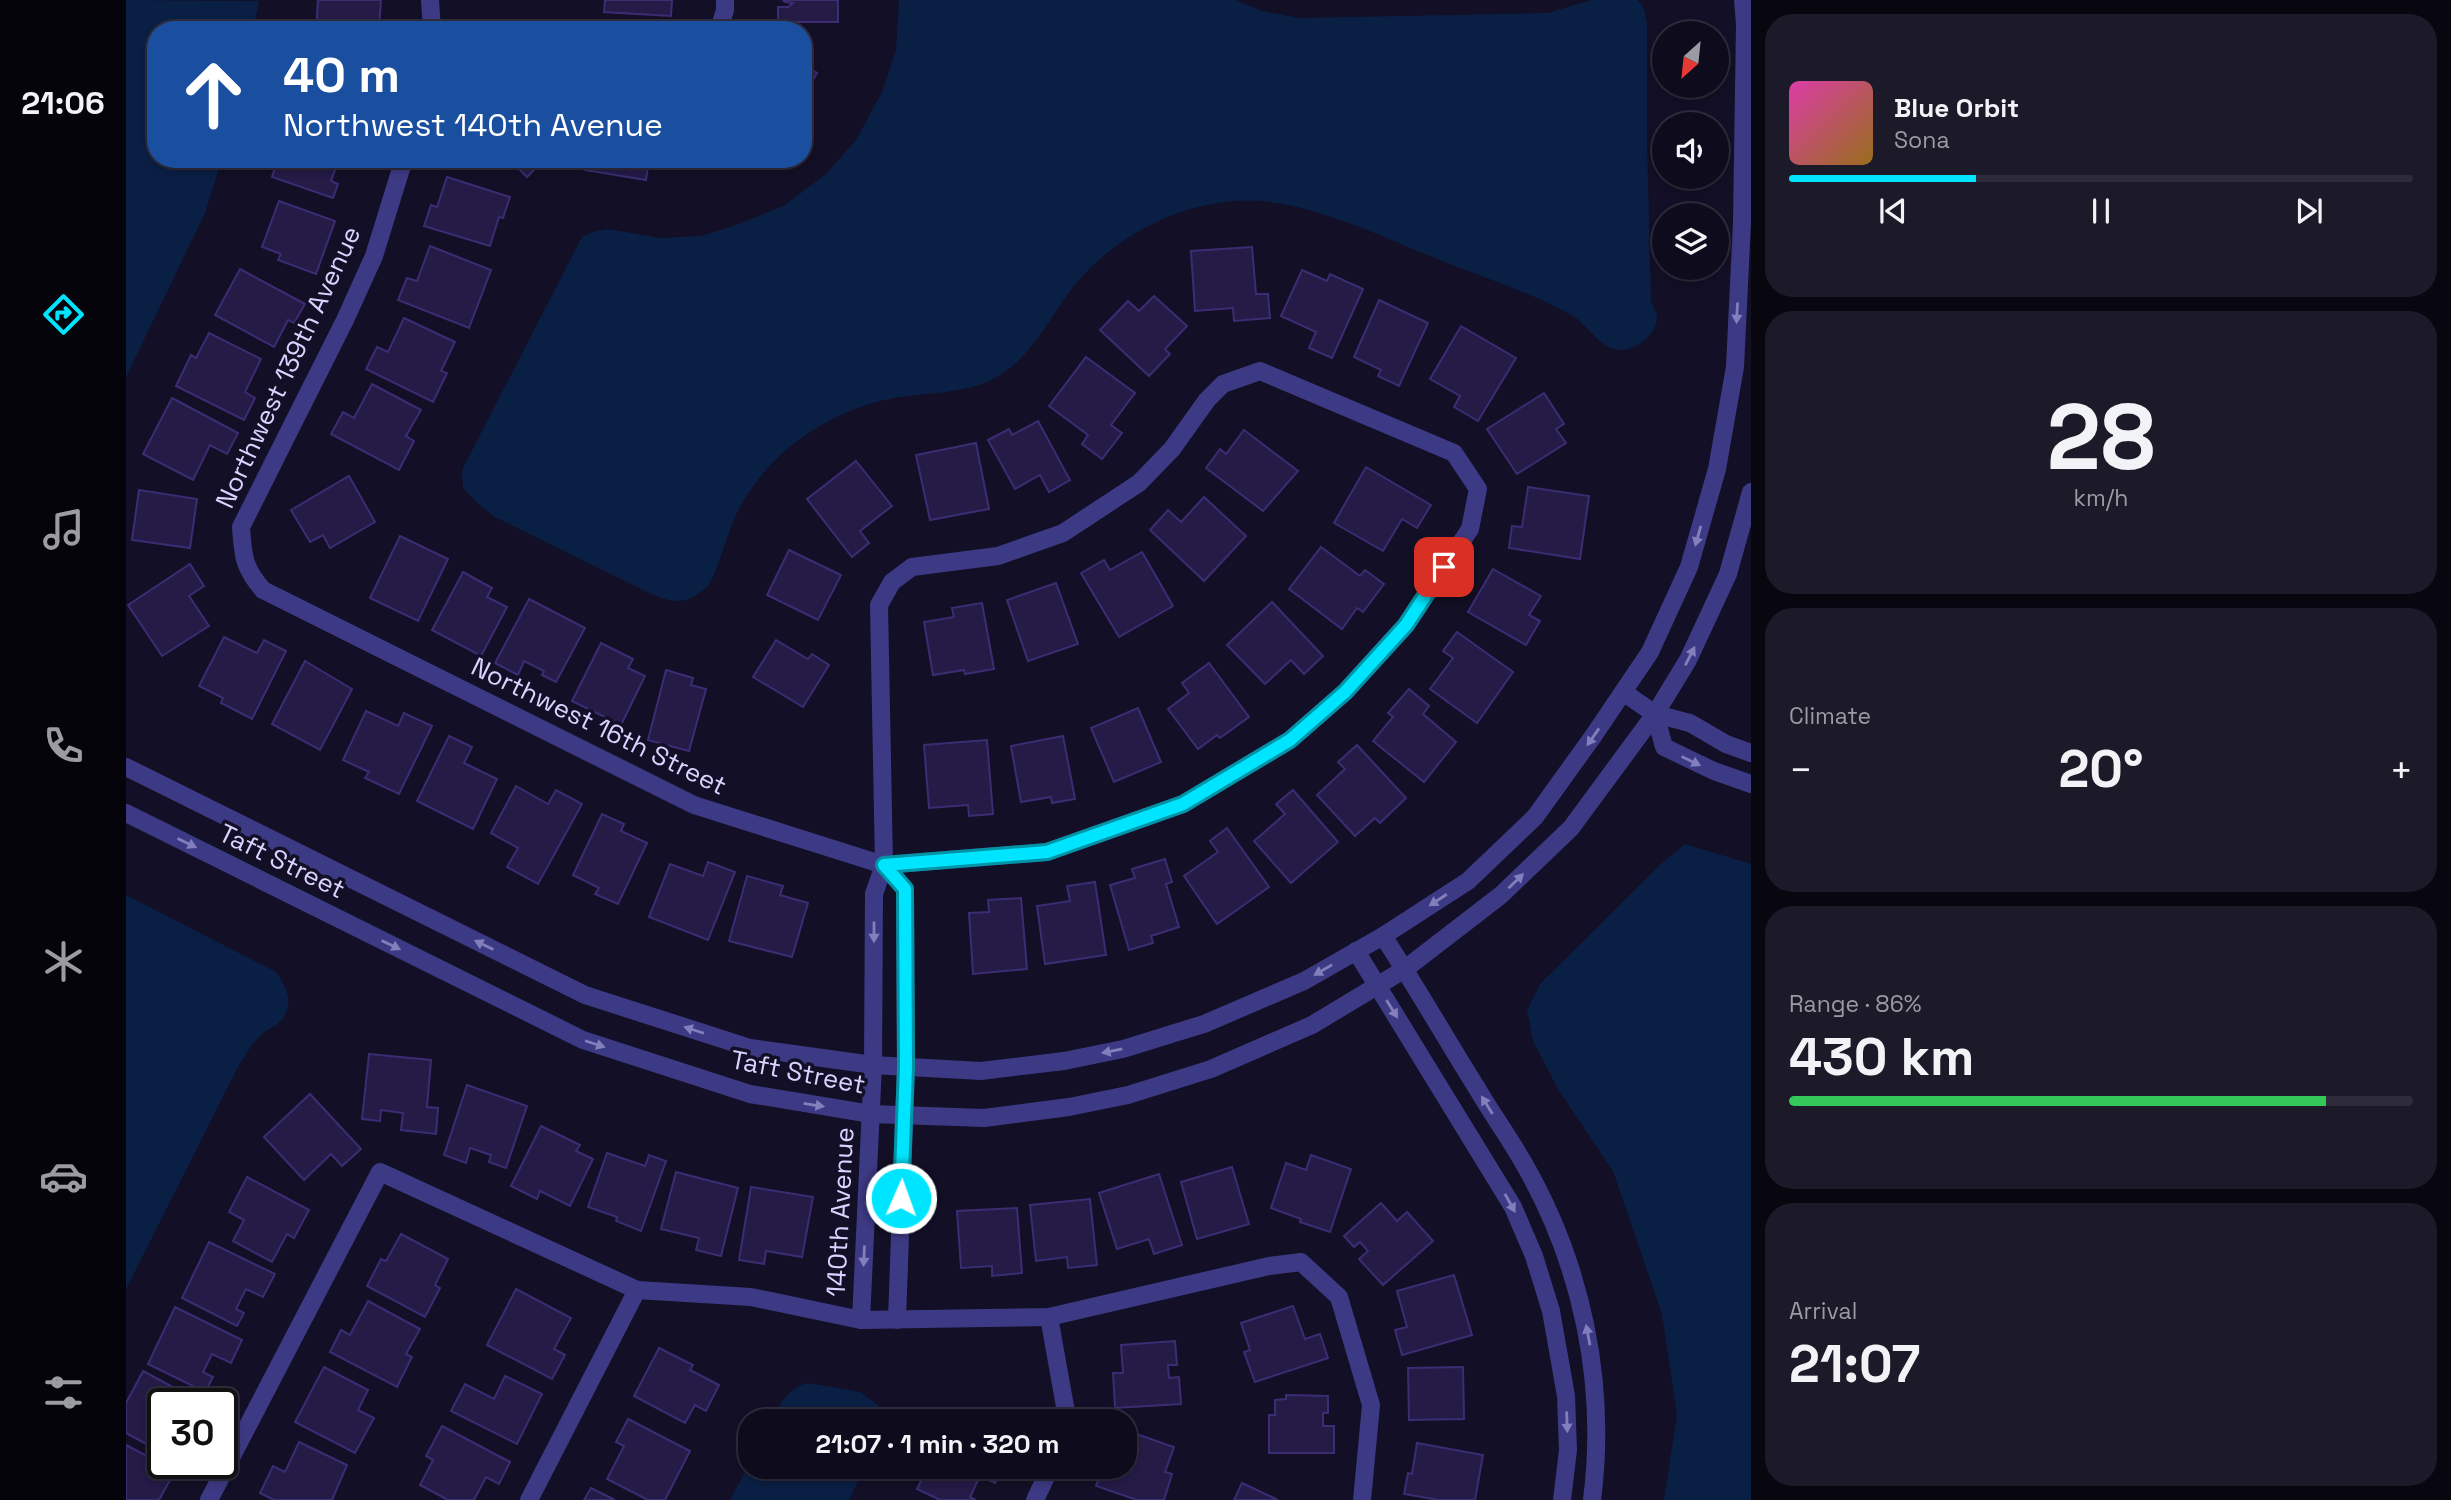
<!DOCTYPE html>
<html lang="en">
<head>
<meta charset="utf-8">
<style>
	body { margin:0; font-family:"Space Grotesk",sans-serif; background:#1c1929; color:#f1f3f6; height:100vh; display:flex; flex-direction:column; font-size:26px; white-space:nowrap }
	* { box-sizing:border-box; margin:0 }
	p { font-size:23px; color:#9b9ba3 }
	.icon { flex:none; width:38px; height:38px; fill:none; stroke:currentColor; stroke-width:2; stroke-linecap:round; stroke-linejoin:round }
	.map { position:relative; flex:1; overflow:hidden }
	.sheet { display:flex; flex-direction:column; gap:14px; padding:14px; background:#08060f; width:700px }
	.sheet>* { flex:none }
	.guide { position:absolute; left:21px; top:21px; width:665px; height:147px; border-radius:28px; box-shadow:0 4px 10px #0003,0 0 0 2px #2e2b3b; background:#1a4fa0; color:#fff; overflow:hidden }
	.needle { width:46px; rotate:207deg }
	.buttons { position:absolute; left:1526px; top:21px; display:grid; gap:14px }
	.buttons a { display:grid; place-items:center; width:77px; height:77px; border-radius:50%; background:#0e0b1c; box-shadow:0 4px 10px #0003,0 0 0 2px #2e2b3b; font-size:35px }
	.speed { position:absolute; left:21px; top:1388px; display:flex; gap:14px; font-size:35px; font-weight:700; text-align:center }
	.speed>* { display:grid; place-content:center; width:91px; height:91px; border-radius:50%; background:#0e0b1c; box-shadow:0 4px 10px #0003,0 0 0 2px #2e2b3b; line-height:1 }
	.speed .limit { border:4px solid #111; border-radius:10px; background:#fff; color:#111 }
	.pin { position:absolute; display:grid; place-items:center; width:60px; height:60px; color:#fff; margin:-30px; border-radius:14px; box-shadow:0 4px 10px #0006 }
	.me { position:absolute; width:77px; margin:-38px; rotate:2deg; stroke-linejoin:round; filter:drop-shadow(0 0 5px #0008) }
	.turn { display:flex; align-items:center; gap:24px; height:147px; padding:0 21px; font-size:32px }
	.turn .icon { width:91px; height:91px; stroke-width:2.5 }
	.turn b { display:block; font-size:49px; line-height:60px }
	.big { font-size:52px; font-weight:800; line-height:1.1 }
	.sheet .widget { flex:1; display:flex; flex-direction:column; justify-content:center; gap:10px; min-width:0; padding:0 24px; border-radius:28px; background:#1c1929 }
	.sheet .dial { align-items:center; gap:0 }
	.dial b { font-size:91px; line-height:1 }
	.song { display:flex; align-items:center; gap:21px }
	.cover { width:84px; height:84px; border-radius:10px; background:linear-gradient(135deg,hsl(320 70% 55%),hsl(40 70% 35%)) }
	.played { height:7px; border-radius:4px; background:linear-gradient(90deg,#00e5ff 30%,#2e2b3b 30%) }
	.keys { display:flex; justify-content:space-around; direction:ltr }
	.heat { display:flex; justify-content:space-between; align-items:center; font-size:38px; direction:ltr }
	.charge { height:10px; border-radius:5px; background:linear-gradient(90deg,#34c759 86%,#2e2b3b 0) }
	.trip { position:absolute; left:612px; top:1409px; width:399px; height:70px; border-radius:28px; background:#0e0b1c; box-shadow:0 4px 10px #0003,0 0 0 2px #2e2b3b; font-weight:800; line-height:70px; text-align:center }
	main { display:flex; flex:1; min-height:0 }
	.tabs { display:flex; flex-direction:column; width:126px; justify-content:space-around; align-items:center; background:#06040b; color:#9b9ba3 }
	.tabs .icon { width:49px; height:49px }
	.tabs .on { color:#00e5ff }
	.tabs b { font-size:32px; color:#f1f3f6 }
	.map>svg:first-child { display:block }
	.water { fill:#0a1f44 }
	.building { fill:#241b47; stroke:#3b2d73; stroke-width:2 }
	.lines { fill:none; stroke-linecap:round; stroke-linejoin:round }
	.street { stroke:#3d3a85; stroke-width:18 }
	.oneway { fill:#837fbc }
	.route-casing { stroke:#0095a6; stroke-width:18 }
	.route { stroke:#00e5ff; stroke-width:12 }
	.labels { text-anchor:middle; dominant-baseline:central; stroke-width:7; stroke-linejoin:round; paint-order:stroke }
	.street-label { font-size:26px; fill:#d9d4ff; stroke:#130f26 }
</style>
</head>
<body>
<main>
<nav class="tabs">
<b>21:06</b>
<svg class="icon on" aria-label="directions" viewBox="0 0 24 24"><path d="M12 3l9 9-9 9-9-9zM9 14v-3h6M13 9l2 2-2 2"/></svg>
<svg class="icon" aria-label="music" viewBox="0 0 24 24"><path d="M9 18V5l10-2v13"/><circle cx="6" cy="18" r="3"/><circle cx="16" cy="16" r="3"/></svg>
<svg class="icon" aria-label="phone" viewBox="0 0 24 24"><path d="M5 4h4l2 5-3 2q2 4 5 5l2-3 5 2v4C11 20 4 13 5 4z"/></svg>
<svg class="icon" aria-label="climate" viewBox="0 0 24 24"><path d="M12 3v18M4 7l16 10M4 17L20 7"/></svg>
<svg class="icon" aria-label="car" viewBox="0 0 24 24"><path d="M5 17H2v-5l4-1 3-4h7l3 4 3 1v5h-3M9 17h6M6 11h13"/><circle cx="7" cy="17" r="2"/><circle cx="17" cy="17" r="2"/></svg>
<svg class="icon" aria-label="filters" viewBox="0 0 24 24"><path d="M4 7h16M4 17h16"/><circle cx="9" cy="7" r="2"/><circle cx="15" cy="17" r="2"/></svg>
</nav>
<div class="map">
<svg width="1625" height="1500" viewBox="0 0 1625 1500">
	<rect width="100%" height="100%" fill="#130f26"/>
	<!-- water -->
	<g class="water">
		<polygon points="0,0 133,1 127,30 30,30 30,159 96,159 79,213 0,377"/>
		<path d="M773,0h337l26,11 37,7 249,-5 43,-13h47l6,8 3,16v116l4,161c2,5 6,12 6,17 0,16 -21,33 -37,32 -20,-1 -31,-24 -47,-34 -41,-23 -88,-38 -131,-55 -57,-23 -119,-54 -180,-60 -73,-6 -153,35 -195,94 -22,31 -39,66 -74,84 -31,16 -71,13 -104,20 -63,13 -124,56 -152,114 -11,23 -16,49 -28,72 -25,23 -38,18 -66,5l-148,-73 -18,-14 -14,-15 -1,-18 120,-233 10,-5 16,-3 53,9 40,-2 38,-12 46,-19 41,-31 30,-34 26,-48 14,-42z"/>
		<polygon points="1559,844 1625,864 1625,1500 1538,1500 1551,1415 1536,1314 1487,1171 1432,1089 1407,1041 1401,1011 1414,984 1536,863"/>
		<path d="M0,895l150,77c13,18 20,37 0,53 -6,4 -13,7 -18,13 -8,7 -13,19 -19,27l-113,224z"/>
		<path d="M682,1383l52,9 18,13 4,16h-111c9,-17 17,-33 37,-38z"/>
		<polygon points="625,1460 625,1466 739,1467 723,1500 604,1500"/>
	</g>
	<!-- building -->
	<g class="building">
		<polygon points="192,0 255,0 253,30 190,30"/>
		<polygon points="479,0 546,0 545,16 478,12"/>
		<polygon points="657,0 712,0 712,22 652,22 652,7 662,7 667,3 659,2"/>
		<polygon points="677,65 691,73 677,98"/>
		<polygon points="152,159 213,159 205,181 212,184 207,198 146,177"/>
		<polygon points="383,159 419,159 401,177"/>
		<polygon points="461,159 523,159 520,180 459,170"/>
		<polygon points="321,177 384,197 377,218 373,217 364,246 298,226 305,205 311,207"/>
		<polygon points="153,201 209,221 190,274 152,260 155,254 136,247"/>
		<polygon points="304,246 365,270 343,328 272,300 281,278 291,281"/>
		<polygon points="1126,247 1130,294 1142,294 1144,318 1108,321 1107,308 1069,311 1065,251"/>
		<polygon points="114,269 179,304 168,323 162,320 148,347 89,315"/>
		<polygon points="1176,270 1201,281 1204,274 1237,289 1206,358 1183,348 1190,332 1155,316"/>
		<polygon points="1028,296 1061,326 1039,349 1044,354 1023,376 974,330 1002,301 1013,311"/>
		<polygon points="1253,300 1302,323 1273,386 1252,376 1255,370 1228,357"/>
		<polygon points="278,318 329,342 315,371 321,373 307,402 240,369 251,347 262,352"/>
		<polygon points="1335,326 1390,358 1352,421 1328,407 1334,396 1304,379"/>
		<polygon points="83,333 135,359 119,392 129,398 118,420 50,386 65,355 70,358"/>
		<polygon points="960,357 1009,393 985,425 996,433 976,459 956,444 962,435 923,406"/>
		<polygon points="246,384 295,410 280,436 288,441 273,470 205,434 217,412 228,418"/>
		<polygon points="1418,393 1438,424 1430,429 1440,443 1391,474 1361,429"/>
		<polygon points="46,398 112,433 101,454 84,445 67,480 17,454"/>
		<polygon points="912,421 944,480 923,492 914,475 889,489 862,440 883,429 886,435"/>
		<polygon points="1118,430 1172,471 1137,511 1080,468 1094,449 1100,454"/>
		<polygon points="850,443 863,509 804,520 790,455"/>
		<polygon points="730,461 766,506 734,531 743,543 726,557 681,499"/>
		<polygon points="1240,467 1305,505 1291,528 1276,519 1257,551 1208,523"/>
		<polygon points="223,476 249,522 204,548 197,535 184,542 165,510"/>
		<polygon points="1402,487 1463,496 1454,559 1383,548 1386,526 1396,527"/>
		<polygon points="13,490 71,499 64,548 6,540"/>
		<polygon points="1078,497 1120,536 1078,581 1024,530 1042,510 1055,522"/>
		<polygon points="274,536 322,559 292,621 244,598"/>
		<polygon points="1195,547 1234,576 1239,570 1258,584 1237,612 1231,608 1216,629 1163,589"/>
		<polygon points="663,550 715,575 692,620 641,595"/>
		<polygon points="1016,552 1047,606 993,637 955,573 978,560 984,570"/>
		<polygon points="64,564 78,586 63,596 83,626 36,656 2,605"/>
		<polygon points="1367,569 1415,596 1403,615 1414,621 1400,645 1342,612"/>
		<polygon points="337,572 366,588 361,597 381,607 355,656 306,630"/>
		<polygon points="930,583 952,644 902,661 881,600"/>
		<polygon points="403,599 459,628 430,682 416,675 418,671 398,661 392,675 369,663"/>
		<polygon points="1146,602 1197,656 1178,674 1165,660 1139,684 1101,645"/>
		<polygon points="856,603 868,669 839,674 838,670 807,675 798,622 828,617 826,608"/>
		<polygon points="1331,632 1387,672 1351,723 1304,689 1327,658 1317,651"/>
		<polygon points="98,637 131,653 138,640 160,651 126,719 95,703 97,698 73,686"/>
		<polygon points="650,640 682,659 686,654 703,665 677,707 627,677"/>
		<polygon points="475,643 507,659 502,668 519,676 495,725 446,701"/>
		<polygon points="179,661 226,689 194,750 146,724"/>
		<polygon points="1083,663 1123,717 1094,738 1091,735 1072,749 1042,709 1063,693 1056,683"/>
		<polygon points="540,670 567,678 565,685 580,689 563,751 522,740"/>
		<polygon points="1283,689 1303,706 1297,714 1330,742 1298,782 1247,741 1267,717 1262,713"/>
		<polygon points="1012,708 1035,762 988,782 965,728"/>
		<polygon points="240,711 272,726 278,713 306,726 273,794 239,778 243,772 217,760"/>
		<polygon points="323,736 346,747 338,763 371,779 347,829 291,801"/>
		<polygon points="937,736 949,799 926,803 925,797 895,802 885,746"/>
		<polygon points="861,740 867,814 843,816 842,805 803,808 798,745"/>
		<polygon points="1231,745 1280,798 1254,823 1249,818 1229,836 1191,795 1219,769 1212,762"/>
		<polygon points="390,786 422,804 430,790 456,804 412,884 381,867 392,848 365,833"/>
		<polygon points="1167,790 1212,842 1165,883 1128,841 1159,814 1150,804"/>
		<polygon points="476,814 498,824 495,831 521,843 492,904 469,894 473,888 447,875"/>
		<polygon points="1101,828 1143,887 1091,924 1058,876 1092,852 1084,841"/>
		<polygon points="1039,859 1046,882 1040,884 1053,927 1025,936 1027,943 1003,950 984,885 1009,878 1006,869"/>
		<polygon points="582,862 609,872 582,940 523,917 544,864 577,876"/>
		<polygon points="621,876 657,886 654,895 682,903 666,957 603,941"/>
		<polygon points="969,882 980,955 919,964 911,906 944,901 941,886"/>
		<polygon points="895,898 901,969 847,974 843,913 863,912 862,900"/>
		<polygon points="243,1054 305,1060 301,1107 312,1108 310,1134 275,1130 277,1113 255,1110 254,1121 236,1119"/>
		<polygon points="341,1085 401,1106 380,1168 363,1162 365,1155 344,1148 340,1163 318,1155"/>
		<polygon points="184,1094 235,1149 216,1166 205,1154 178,1180 138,1137"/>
		<polygon points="415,1126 454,1145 450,1151 467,1159 444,1206 414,1191 411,1199 385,1186"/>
		<polygon points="481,1153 519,1166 523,1155 540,1161 515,1231 490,1221 491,1217 462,1207"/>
		<polygon points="1185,1155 1225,1169 1204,1232 1174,1222 1175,1219 1145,1208 1160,1163 1180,1170"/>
		<polygon points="1106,1167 1123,1224 1071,1239 1055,1182"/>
		<polygon points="550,1172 612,1188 595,1256 570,1250 573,1238 535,1229"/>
		<polygon points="1033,1174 1056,1245 1028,1254 1023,1239 991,1249 973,1193"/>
		<polygon points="121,1177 183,1210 168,1238 161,1234 146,1262 107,1241 118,1220 103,1212"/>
		<polygon points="625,1187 687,1197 676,1257 640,1251 638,1264 613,1260"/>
		<polygon points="964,1199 971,1265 942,1268 941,1257 910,1261 904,1205"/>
		<polygon points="1255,1203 1271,1221 1281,1212 1307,1241 1257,1285 1233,1259 1242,1251 1234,1242 1228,1247 1218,1236"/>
		<polygon points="891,1208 896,1273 866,1276 866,1266 835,1268 831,1211"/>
		<polygon points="275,1234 322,1259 309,1285 314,1288 299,1317 241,1286 255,1259 260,1261"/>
		<polygon points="83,1242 149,1274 137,1297 120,1289 110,1309 118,1313 111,1326 56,1298"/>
		<polygon points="1328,1275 1346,1335 1276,1355 1269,1330 1281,1327 1271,1291"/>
		<polygon points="390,1289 445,1318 428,1349 439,1355 426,1379 361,1345"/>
		<polygon points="242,1301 294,1329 280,1354 286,1357 271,1387 204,1352 215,1330 224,1335"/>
		<polygon points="1167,1306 1179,1339 1194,1334 1202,1358 1129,1382 1118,1352 1124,1350 1115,1323"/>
		<polygon points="49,1307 116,1340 105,1363 86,1354 77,1372 87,1377 79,1392 22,1364"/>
		<polygon points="1049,1341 1051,1365 1042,1365 1043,1378 1053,1377 1055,1404 989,1408 987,1373 997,1373 995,1345"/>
		<polygon points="533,1348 567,1365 564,1370 593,1385 580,1411 569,1405 559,1423 508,1396"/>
		<polygon points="198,1367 242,1390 232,1410 248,1418 229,1453 169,1422"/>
		<polygon points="1337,1367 1338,1419 1283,1420 1282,1368"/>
		<polygon points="17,1371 78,1404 37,1404 37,1453 0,1433 0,1403"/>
		<polygon points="379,1376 416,1394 391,1444 325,1411 339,1384 368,1399"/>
		<polygon points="1160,1395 1202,1396 1202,1413 1197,1413 1197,1426 1208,1426 1208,1453 1143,1453 1143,1415 1149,1415 1149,1400 1160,1399"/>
		<polygon points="502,1419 564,1451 539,1500 522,1500 481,1479 498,1446 490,1442"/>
		<polygon points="316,1426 384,1462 373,1484 360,1477 348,1500 322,1500 294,1485 307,1460 300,1456"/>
		<polygon points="999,1430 1048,1447 1039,1472 1046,1474 1038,1500 1011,1500 970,1486 977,1466 999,1466"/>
		<polygon points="173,1442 221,1465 206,1500 148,1500 134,1493 147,1466 159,1472"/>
		<polygon points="1291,1443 1357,1455 1349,1500 1313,1500 1278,1494 1282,1473 1286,1474"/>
		<polygon points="0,1445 49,1471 33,1500 0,1500"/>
		<polygon points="802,1466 877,1466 869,1483 854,1476 844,1497 850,1500 814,1500 791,1489"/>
		<polygon points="1116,1483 1152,1500 1108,1500"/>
		<polygon points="465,1488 489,1500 458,1500"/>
	</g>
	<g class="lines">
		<!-- street -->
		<g class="street">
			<polyline points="304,0 306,30"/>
			<polyline points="593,30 599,10 599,0"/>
			<path d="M278,159l-30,97 -29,64 -104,207c2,28 2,40 22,63l431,215 190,60 163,-13 136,-48 107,-64 55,-48 61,-67 64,-96 8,-40 -24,-36 -194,-82 -37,13 -16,16 -35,49 -33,34 -76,50 -65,23 -86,11 -20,15 -13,23 5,260 -10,29 -1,171 -12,255"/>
			<polyline points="1497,692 1529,714 1564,723 1600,744 1625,753"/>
			<polyline points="1529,714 1538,747 1588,771 1625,784"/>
			<polyline points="0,767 459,995 624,1048 747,1065 855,1071 938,1061 997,1049 1078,1024 1178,981 1257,936 1342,881 1409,817 1468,735 1524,652 1563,567 1591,469 1609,367 1616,222 1619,24 1617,0"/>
			<polyline points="0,813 457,1040 624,1094 745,1114 858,1118 943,1107 1002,1095 1085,1069 1186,1025 1279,969 1375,895 1445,828 1529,714 1562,660 1602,574 1625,492"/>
			<polyline points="758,865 779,889 780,1067 771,1320"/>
			<path d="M1257,936c33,50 63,103 95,154 14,24 31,47 45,72 59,102 84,221 69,338"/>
			<polyline points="1230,951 1387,1207 1408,1256 1425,1311 1440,1396 1442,1450 1436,1500"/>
			<polyline points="923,1317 940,1412 938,1421"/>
			<polyline points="83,1500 254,1172 511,1290 625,1297 735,1320 923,1317 1143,1266 1175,1262 1213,1297 1245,1405 1236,1500"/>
			<polyline points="403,1500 511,1290"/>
			<polyline points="909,1500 925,1466"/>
		</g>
	</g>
	<!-- one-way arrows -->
	<defs><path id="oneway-solid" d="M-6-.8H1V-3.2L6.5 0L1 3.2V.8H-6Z" transform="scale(1.75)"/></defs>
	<g class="oneway">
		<use href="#oneway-solid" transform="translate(1611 313) rotate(93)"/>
		<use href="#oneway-solid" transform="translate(1572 536) rotate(106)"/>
		<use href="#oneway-solid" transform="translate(1564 656) rotate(-63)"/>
		<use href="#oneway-solid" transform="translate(1467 737) rotate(125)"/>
		<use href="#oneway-solid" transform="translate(1565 761) rotate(26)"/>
		<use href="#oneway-solid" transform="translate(61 843) rotate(26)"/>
		<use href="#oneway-solid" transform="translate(1390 881) rotate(-44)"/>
		<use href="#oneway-solid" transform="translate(1312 900) rotate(147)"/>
		<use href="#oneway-solid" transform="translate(748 932) rotate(90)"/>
		<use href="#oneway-solid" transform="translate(265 945) rotate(26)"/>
		<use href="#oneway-solid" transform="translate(358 945) rotate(-154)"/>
		<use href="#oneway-solid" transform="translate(1197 970) rotate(150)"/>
		<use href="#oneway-solid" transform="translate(1266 1009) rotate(58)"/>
		<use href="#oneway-solid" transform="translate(568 1030) rotate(-162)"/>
		<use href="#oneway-solid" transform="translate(469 1044) rotate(18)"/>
		<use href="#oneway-solid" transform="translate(986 1051) rotate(168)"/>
		<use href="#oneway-solid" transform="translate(688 1105) rotate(9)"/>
		<use href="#oneway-solid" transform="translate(1361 1105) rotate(-122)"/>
		<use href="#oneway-solid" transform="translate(1384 1203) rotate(61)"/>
		<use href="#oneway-solid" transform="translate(738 1256) rotate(93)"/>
		<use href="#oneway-solid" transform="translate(1462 1335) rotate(-101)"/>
		<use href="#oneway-solid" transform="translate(1441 1422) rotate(88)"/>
	</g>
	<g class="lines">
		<!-- route casing -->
		<g class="route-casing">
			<polyline id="route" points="775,1198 780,1067 779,889 758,865 921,852 1057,804 1164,740 1219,692 1280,625 1318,567"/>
		</g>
		<!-- route -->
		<use href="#route" class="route"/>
	</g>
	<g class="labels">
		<!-- street labels -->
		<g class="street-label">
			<text transform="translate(162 367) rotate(-65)">Northwest 139th Avenue</text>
			<text transform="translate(473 726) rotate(26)">Northwest 16th Street</text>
			<text transform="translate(156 861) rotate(26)">Taft Street</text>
			<text transform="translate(672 1072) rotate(11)">Taft Street</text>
			<text transform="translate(714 1212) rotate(-87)">140th Avenue</text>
		</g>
	</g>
</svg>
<div class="buttons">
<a><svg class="needle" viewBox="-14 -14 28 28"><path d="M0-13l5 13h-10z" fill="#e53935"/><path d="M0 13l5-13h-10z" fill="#9b9ba3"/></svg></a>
<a><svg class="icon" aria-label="sound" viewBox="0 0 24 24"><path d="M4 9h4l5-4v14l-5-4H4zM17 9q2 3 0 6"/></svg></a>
<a><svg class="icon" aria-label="layers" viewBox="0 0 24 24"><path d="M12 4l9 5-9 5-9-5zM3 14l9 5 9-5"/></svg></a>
</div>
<div class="speed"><div class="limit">30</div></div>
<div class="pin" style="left:1318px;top:567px;background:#d93025"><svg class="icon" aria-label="arrive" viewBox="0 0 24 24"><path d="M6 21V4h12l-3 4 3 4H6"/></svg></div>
<svg class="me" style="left:775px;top:1198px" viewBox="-20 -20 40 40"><circle r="17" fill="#00e5ff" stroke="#fff" stroke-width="3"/><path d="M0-11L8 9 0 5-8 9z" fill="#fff"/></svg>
<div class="trip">21:07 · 1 min · 320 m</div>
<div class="guide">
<div class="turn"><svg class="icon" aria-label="ahead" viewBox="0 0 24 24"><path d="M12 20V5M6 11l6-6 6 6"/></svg><div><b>40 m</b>Northwest 140th Avenue</div></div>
</div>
</div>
<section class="sheet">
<div class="widget">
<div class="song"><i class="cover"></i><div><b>Blue Orbit</b><p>Sona</p></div></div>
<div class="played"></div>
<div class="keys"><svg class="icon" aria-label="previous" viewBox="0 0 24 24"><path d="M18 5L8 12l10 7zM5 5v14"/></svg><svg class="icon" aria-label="pause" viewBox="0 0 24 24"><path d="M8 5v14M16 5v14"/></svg><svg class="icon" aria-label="next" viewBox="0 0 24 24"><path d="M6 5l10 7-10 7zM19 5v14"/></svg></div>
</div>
<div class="widget dial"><b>28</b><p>km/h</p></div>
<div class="widget"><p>Climate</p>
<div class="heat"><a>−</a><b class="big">20°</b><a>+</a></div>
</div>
<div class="widget"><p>Range · 86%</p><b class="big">430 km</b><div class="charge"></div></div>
<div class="widget"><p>Arrival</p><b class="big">21:07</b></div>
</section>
</main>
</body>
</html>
